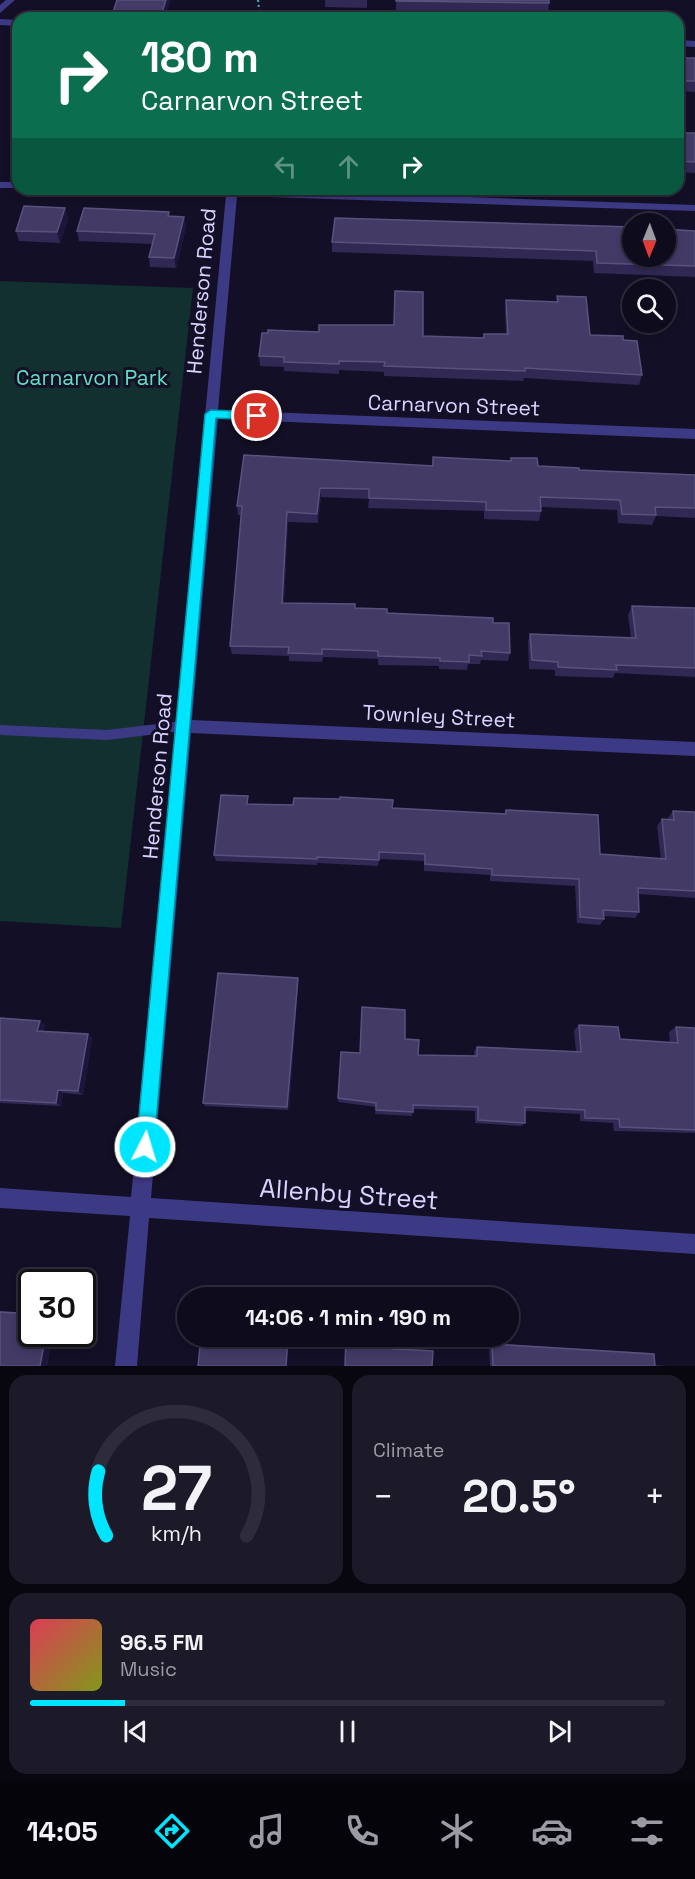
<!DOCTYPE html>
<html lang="en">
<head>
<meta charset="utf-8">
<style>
	body { margin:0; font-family:"Space Grotesk",sans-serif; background:#1c1929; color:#f1f3f6; height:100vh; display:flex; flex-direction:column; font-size:22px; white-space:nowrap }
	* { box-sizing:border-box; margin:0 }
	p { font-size:20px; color:#9b9ba3 }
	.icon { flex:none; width:33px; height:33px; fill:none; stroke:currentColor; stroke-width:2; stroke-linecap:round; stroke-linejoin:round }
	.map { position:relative; height:1366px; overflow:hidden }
	.side { display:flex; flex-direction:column; gap:9px; padding:9px; background:#08060f; flex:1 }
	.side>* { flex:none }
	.top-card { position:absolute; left:12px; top:12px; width:672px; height:183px; border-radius:18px; box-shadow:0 3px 9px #0003,0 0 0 2px #2e2b3b; background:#0b6e4f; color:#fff; overflow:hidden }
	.needle { width:39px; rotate:181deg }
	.tools { position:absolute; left:622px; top:213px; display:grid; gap:12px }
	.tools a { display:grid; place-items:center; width:54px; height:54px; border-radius:50%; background:#0e0b1c; box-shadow:0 3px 9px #0003,0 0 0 2px #2e2b3b; font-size:30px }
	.speed { position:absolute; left:18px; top:1269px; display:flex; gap:12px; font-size:30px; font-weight:700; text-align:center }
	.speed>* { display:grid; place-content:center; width:78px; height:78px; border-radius:50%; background:#0e0b1c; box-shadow:0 3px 9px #0003,0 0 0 2px #2e2b3b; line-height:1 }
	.speed .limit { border:3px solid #111; border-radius:9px; background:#fff; color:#111 }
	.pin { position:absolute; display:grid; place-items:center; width:51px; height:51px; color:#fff; margin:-26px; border:3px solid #fff; border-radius:50%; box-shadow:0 2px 6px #0007 }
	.me { position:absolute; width:66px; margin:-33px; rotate:5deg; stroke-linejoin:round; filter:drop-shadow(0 0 4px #0008) }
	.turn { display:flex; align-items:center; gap:21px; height:126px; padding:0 30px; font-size:27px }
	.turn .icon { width:78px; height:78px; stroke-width:2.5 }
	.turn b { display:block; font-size:42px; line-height:51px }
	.lanes { display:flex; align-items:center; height:57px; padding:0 30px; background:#0003; justify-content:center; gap:30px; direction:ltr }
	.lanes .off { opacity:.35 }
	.big { font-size:45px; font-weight:700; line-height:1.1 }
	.side .widget { flex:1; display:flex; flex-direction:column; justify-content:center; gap:9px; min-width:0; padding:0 21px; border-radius:18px; background:#1c1929 }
	.side .dial { align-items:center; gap:0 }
	.dial svg { height:156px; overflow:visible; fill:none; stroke:#2e2b3b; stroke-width:7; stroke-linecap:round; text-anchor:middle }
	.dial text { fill:#f1f3f6; stroke:none }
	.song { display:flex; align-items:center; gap:18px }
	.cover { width:72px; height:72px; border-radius:9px; background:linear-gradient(135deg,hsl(350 70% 55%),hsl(70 70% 35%)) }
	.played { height:6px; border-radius:3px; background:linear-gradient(90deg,#00e5ff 15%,#2e2b3b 15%) }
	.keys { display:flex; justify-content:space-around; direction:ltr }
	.heat { display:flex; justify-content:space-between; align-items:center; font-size:33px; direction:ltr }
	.side .tiles { flex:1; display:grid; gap:9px; grid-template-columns:1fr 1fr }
	.widget:last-child { grid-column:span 2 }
	.trip { position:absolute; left:177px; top:1287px; width:342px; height:60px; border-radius:30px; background:#0e0b1c; box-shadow:0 3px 9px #0003,0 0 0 2px #2e2b3b; font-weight:700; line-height:60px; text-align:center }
	.dock { display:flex; height:96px; justify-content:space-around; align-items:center; background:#06040b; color:#9b9ba3 }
	.dock .icon { width:42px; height:42px }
	.dock .selected { color:#00e5ff }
	.dock b { font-size:27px; color:#f1f3f6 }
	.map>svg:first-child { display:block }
	.green { fill:#12302f }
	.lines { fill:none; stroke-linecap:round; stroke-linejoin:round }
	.path { stroke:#2fb8b0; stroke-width:2; stroke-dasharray:2 3; stroke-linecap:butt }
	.lane { fill:#3d3a85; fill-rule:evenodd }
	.street { fill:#3d3a85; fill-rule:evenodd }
	.wall { fill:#312854 }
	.shaded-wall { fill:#1d163a }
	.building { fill:#433a66; stroke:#5a527e; stroke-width:1.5 }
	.route { fill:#00e5ff; stroke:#0095a6; stroke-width:1.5 }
	.labels { text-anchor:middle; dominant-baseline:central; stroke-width:6; stroke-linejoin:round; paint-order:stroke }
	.street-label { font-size:21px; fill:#d9d4ff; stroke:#130f26 }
	.park-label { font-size:21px; fill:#5fe0c0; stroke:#130f26 }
	.near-street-label { font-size:26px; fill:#d9d4ff; stroke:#130f26 }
</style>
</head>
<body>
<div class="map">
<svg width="695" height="1366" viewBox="0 0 695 1366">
	<rect width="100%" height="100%" fill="#130f26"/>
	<!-- green -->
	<polygon class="green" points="0,281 193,288 121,928 0,921"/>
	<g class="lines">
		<!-- path -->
		<polyline class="path" points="258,0 260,18"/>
		<!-- lane -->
		<polygon class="lane" points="182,721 186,722 188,726 186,730 182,731 107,740 0,735 0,725 107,730"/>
		<!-- street -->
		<g class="street">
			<polygon points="6,0 15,0 0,13 0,5"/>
			<polygon points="0,19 18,20 18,26 0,25"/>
			<polygon points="678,40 695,41 695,47 678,46"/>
			<rect x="0" y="182" width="18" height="6"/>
			<polygon points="129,189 237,189 695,205 695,211 237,196 218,410 695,429 695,439 218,419 192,720 695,742 695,756 191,733 151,1198 695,1234 695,1254 149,1218 137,1366 115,1366 130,1216 0,1208 0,1188 131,1197 226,195 134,192"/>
		</g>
	</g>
	<!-- wall -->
	<g class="wall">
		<polygon points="325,0 367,0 367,8 325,7"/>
		<polygon points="396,0 549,3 548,13 396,11"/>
		<polygon points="678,58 695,58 695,92 678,91"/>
		<polygon points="678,133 695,133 695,173 678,172"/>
		<polygon points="65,208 68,219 60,243 19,241 16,231"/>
		<polygon points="170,216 184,217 186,227 176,268 150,267 149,257 152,244 79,241 77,231"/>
		<polygon points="695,231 695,277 594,273 593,261 332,252 332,242"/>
		<polygon points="557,296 590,335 623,340 642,375 639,385 524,378 523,381 384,376 384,372 339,370 339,374 284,371 284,367 260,366 259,356 423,336 483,338 484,334 506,334 505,310 506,300 556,302"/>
		<polygon points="244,455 432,466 433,457 510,461 511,458 538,466 579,470 695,475 695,518 656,516 652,525 618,523 617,510 541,507 541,511 539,521 484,519 484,511 368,508 369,499 321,497 318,523 288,522 284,603 355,608 387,613 493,623 510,653 508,661 481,660 480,664 468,664 467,670 439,669 439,666 378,665 378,659 323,657 322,662 289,661 289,656 232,654 230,646 241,515 238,515 237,506"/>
		<polygon points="632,606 695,608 695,677 615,673 613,678 555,676 555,670 529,669 528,642 530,634 631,638 628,615"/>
		<polygon points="392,808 504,814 506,810 600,854 661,859 657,826 662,819 668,820 668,818 673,811 695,812 695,898 638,894 639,912 635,918 604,916 604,919 600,925 577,923 575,886 490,881 490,875 424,871 424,861 379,859 378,866 317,863 317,865 216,861 214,855"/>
		<polygon points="298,983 289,1110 205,1106 203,1103"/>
		<polygon points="0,1018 40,1021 45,1025 43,1032 88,1034 92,1038 83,1095 63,1093 61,1106 0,1103"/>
		<polygon points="579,1025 620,1039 670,1043 669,1032 676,1027 695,1028 695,1133 614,1131 613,1123 580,1121 580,1114 525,1111 525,1123 521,1126 475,1123 475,1111 413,1109 412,1116 375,1114 376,1107 338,1102 338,1098 360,1053 405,1039 418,1055 474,1056 474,1052 477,1047 576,1052 574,1030"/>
		<polygon points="0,1311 32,1313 32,1334 52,1334 47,1366 0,1366"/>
		<polygon points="346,1336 393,1336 394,1338 393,1347 430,1350 433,1351 432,1366"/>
		<polygon points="489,1343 647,1353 654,1354 655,1365 669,1366 490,1366"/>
	</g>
	<!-- shaded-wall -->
	<g class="shaded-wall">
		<polygon points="166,0 171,0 165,18 160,18"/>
		<polygon points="65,208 68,219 60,243 57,232"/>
		<polygon points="184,217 186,227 176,268 174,258"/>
		<polygon points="320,488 321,497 318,523 317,514"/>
		<polygon points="287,512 288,522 283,612 282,603"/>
		<polygon points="298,978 298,983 289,1110 287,1107"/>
		<polygon points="40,1021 45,1025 43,1036 37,1031"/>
		<polygon points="88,1034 92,1038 83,1095 78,1091"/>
		<polygon points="58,1090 63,1093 61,1106 56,1103"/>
		<polygon points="46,1334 52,1334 47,1366 40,1366"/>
		<polygon points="289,1337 287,1366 286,1366 288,1338"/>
	</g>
	<!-- building -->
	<g class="building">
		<polygon points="117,0 166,0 160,18 111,18"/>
		<polygon points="396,0 549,0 549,3 396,1"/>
		<rect x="678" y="58" width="17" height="23"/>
		<polygon points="678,133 695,133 695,162 678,161"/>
		<polygon points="24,206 65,208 57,232 16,231"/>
		<polygon points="84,208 169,212 168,216 184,217 174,258 149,257 155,234 77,231"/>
		<polygon points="335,218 633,227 633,256 666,256 666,229 695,231 695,266 597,263 596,251 332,242"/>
		<polygon points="395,291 423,292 423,336 484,338 484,334 508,334 506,300 558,302 557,296 586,297 590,335 623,336 623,340 637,341 642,375 525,368 525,371 384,366 385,362 339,361 339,364 284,362 284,357 259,356 262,333 268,333 268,330 319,332 319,325 394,325"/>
		<polygon points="244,455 433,466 433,457 511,461 511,458 537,458 538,466 579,468 579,470 695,475 695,508 655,507 656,515 622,514 620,500 540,497 541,511 486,510 486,502 369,498 369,489 320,488 317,514 287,512 282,603 355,604 355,608 387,609 387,613 493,618 493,623 509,623 510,653 481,651 482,656 469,655 469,662 440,661 440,658 378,656 378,651 322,649 322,654 288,653 289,647 230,646 242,506 237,506"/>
		<polygon points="632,606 695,608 695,668 616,665 617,670 558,667 558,662 532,660 530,634 636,638"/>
		<polygon points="221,795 248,796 247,804 293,805 294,798 340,799 340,797 393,800 392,808 506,814 506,810 598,815 600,854 666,859 662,819 674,820 673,811 695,812 695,891 638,888 639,912 603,910 604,919 580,917 579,879 492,875 492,869 425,864 425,854 379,852 379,860 317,857 317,859 214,855"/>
		<polygon points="218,973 298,978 287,1107 203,1103"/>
		<polygon points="362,1007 405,1010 405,1039 419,1040 418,1055 477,1056 477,1047 581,1052 579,1025 618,1027 620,1039 678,1043 676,1027 695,1028 695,1130 620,1127 619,1119 585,1118 585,1110 525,1107 525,1123 478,1120 478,1107 413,1105 413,1112 376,1110 376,1103 338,1098 341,1052 360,1053"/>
		<polygon points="0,1018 40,1021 37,1031 88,1034 78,1091 58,1090 56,1103 0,1100"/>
		<polygon points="0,1312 32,1314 32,1334 46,1334 40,1366 0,1366"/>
		<polygon points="201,1336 263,1336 288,1338 286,1366 198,1366"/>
		<polygon points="346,1336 394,1338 393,1349 433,1351 432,1366 345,1366"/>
		<polygon points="492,1344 654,1354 655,1366 493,1366"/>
	</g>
	<!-- route -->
	<polygon class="route" points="211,410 257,412 262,416 257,420 216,418 154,1147 151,1153 145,1155 139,1153 136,1147 205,414"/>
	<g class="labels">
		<!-- street labels -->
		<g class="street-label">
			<text transform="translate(201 291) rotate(-85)">Henderson Road</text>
			<text transform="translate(454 405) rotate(2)">Carnarvon Street</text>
			<text transform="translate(439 716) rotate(3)">Townley Street</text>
			<text transform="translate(157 776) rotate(-85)">Henderson Road</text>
		</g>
		<!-- park labels -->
		<g class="park-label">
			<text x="92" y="377">Carnarvon Park</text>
		</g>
		<!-- near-street labels -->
		<g class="near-street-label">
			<text transform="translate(349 1194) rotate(4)">Allenby Street</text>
		</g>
	</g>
</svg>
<div class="tools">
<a><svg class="needle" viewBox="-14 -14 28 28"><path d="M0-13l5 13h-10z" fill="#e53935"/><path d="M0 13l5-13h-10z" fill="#9b9ba3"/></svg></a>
<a><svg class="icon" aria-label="search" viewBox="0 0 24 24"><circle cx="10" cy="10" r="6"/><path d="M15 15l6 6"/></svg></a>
</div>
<div class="speed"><div class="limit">30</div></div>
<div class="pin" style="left:257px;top:416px;background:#d93025"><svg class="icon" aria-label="arrive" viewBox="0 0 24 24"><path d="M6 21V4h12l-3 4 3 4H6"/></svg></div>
<svg class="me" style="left:145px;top:1147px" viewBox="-20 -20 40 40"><circle r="17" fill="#00e5ff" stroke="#fff" stroke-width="3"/><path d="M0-11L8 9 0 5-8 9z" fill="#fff"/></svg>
<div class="trip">14:06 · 1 min · 190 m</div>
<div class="top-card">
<div class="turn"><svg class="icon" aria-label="right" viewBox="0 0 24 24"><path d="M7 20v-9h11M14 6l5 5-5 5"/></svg><div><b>180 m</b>Carnarvon Street</div></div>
<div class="lanes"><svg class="icon off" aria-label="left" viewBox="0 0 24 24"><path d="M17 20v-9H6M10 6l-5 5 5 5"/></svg><svg class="icon off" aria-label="ahead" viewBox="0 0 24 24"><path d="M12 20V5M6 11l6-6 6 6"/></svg><svg class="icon" aria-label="right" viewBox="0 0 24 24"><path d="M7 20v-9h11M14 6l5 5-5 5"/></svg></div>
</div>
</div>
<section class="side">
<div class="tiles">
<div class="widget dial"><svg viewBox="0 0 100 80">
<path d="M14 69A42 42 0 1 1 86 69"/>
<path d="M14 69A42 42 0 0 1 10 36" stroke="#00e5ff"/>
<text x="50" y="56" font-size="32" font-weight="700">27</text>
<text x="50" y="72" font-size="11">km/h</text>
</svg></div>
<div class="widget"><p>Climate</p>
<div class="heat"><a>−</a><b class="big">20.5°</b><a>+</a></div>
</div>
<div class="widget">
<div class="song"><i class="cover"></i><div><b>96.5 FM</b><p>Music</p></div></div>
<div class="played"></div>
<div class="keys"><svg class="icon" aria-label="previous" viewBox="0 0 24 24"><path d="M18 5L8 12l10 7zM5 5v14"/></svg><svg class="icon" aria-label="pause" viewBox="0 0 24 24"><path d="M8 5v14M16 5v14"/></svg><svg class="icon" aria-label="next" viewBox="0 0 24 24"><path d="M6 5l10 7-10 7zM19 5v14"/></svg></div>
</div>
</div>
</section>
<nav class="dock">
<b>14:05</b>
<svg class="icon selected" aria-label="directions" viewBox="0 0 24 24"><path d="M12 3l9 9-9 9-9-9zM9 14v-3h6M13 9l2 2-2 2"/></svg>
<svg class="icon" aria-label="music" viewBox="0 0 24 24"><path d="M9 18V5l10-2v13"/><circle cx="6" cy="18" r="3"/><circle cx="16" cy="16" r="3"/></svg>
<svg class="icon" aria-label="phone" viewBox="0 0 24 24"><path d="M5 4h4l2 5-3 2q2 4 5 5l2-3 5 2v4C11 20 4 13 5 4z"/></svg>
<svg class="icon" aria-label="climate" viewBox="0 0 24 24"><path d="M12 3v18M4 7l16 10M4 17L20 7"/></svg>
<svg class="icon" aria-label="car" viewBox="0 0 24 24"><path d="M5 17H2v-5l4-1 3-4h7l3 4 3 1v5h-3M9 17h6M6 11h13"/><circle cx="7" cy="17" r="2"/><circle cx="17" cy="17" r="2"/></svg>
<svg class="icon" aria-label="filters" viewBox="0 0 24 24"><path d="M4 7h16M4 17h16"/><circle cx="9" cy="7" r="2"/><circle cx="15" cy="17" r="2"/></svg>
</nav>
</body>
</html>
